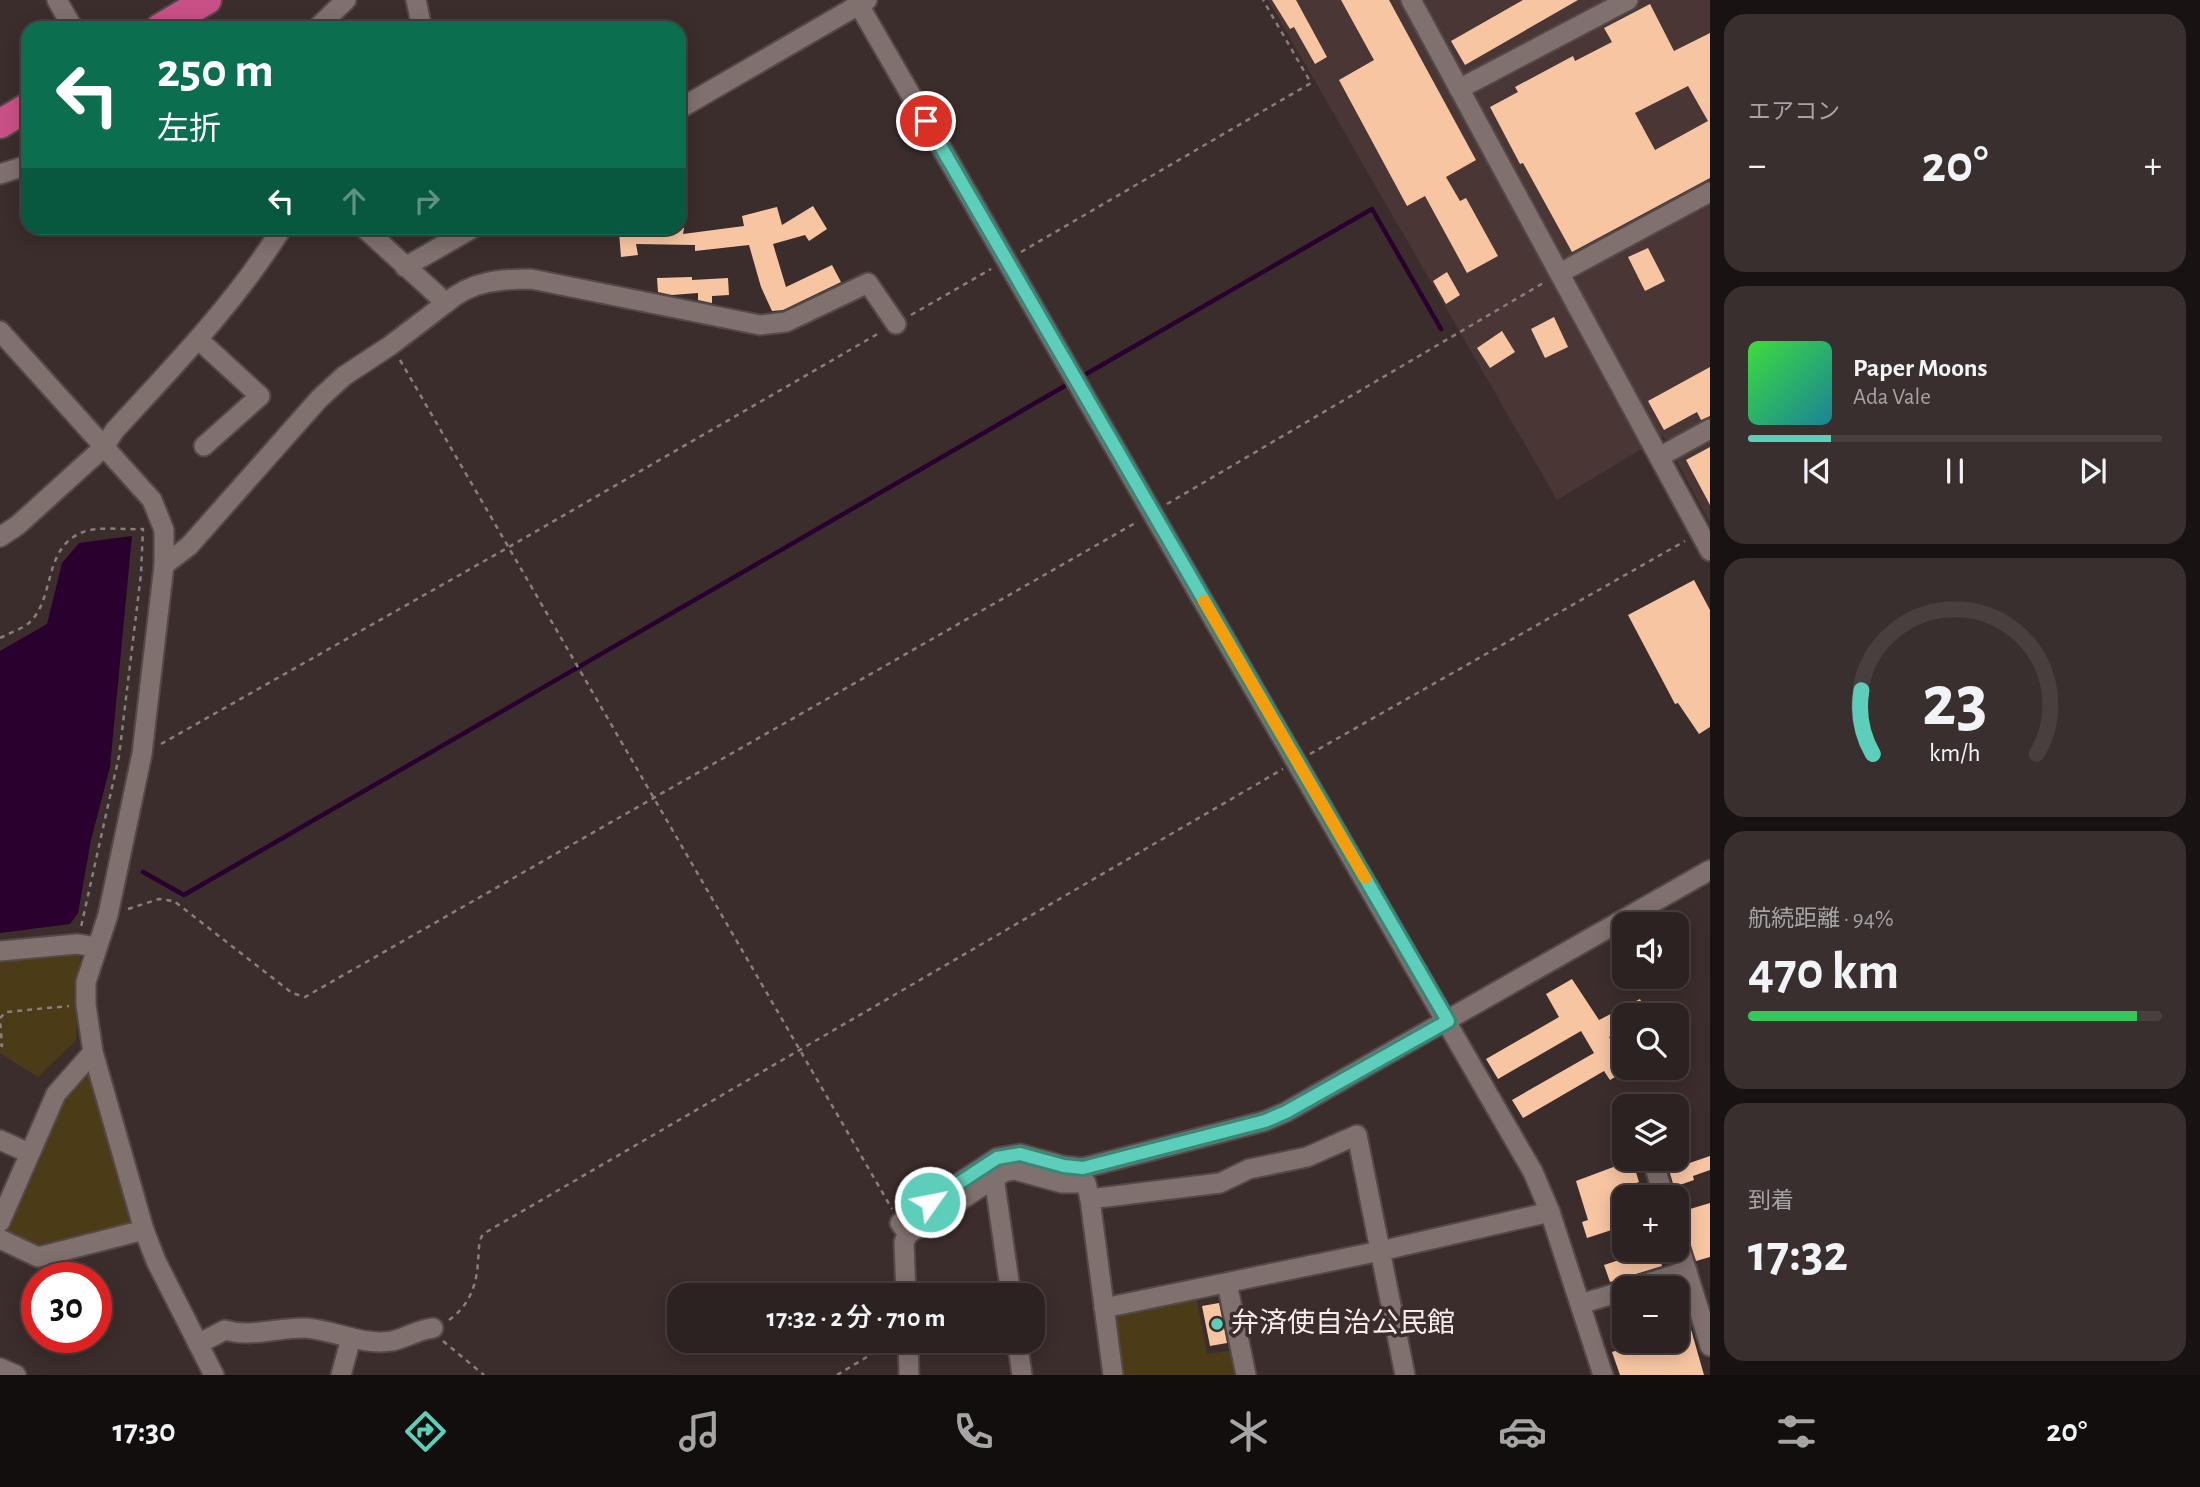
<!DOCTYPE html>
<html lang="ja">
<head>
<meta charset="utf-8">
<style>
	body { margin:0; font-family:"Alegreya Sans","Noto Sans JP",sans-serif; background:#382f2e; color:#f1f3f6; height:100vh; display:flex; flex-direction:column; font-size:26px; white-space:nowrap }
	* { box-sizing:border-box; margin:0 }
	p { font-size:23px; color:#a6a4a5 }
	.icon { flex:none; width:38px; height:38px; fill:none; stroke:currentColor; stroke-width:2; stroke-linecap:round; stroke-linejoin:round }
	.map { position:relative; flex:1; overflow:hidden }
	.side { display:flex; flex-direction:column; gap:14px; padding:14px; background:#181312; width:490px }
	.side>* { flex:none }
	.top-card { position:absolute; left:21px; top:21px; width:665px; height:214px; border-radius:21px; box-shadow:0 4px 18px #0003,0 0 0 2px #483f3f; background:#0b6e4f; color:#fff; overflow:hidden }
	.fabs { position:absolute; left:1612px; top:912px; display:grid; gap:14px }
	.fabs a { display:grid; place-items:center; width:77px; height:77px; border-radius:14px; background:#2c2221; box-shadow:0 4px 18px #0003,0 0 0 2px #483f3f; font-size:35px }
	.speed { position:absolute; left:21px; top:1262px; display:flex; gap:14px; font-size:35px; font-weight:700; text-align:center }
	.speed>* { display:grid; place-content:center; width:91px; height:91px; border-radius:50%; background:#2c2221; box-shadow:0 4px 18px #0003,0 0 0 2px #483f3f; line-height:1 }
	.speed .limit { border:10px solid #d22; background:#fff; color:#111 }
	.pin { position:absolute; display:grid; place-items:center; width:60px; height:60px; color:#fff; margin:-30px; border:4px solid #fff; border-radius:50%; box-shadow:0 2px 7px #0007 }
	.me { position:absolute; width:77px; margin:-38px; rotate:57deg; stroke-linejoin:round; filter:drop-shadow(0 0 5px #0008) }
	.turn { display:flex; align-items:center; gap:24px; height:147px; padding:0 21px; font-size:32px }
	.turn .icon { width:91px; height:91px; stroke-width:2.5 }
	.turn b { display:block; font-size:49px; line-height:60px }
	.lanes { display:flex; align-items:center; height:66px; padding:0 21px; background:#0003; justify-content:center; gap:35px; direction:ltr }
	.lanes .off { opacity:.35 }
	.big { font-size:52px; font-weight:600; line-height:1.1 }
	.side .widget { flex:1; display:flex; flex-direction:column; justify-content:center; gap:10px; min-width:0; padding:0 24px; border-radius:21px; background:#382f2e }
	.side .dial { align-items:center; gap:0 }
	.dial svg { height:182px; overflow:visible; fill:none; stroke:#483f3f; stroke-width:7; stroke-linecap:round; text-anchor:middle }
	.dial text { fill:#f1f3f6; stroke:none }
	.song { display:flex; align-items:center; gap:21px }
	.cover { width:84px; height:84px; border-radius:10px; background:linear-gradient(135deg,hsl(120 70% 55%),hsl(190 70% 35%)) }
	.played { height:7px; border-radius:4px; background:linear-gradient(90deg,#5dceb9 20%,#483f3f 20%) }
	.keys { display:flex; justify-content:space-around; direction:ltr }
	.heat { display:flex; justify-content:space-between; align-items:center; font-size:38px; direction:ltr }
	.charge { height:10px; border-radius:5px; background:linear-gradient(90deg,#34c759 94%,#483f3f 0) }
	.trip { position:absolute; left:667px; top:1283px; width:378px; height:70px; border-radius:21px; background:#2c2221; box-shadow:0 4px 18px #0003,0 0 0 2px #483f3f; font-weight:600; line-height:70px; text-align:center }
	.tabs { display:flex; height:112px; justify-content:space-around; align-items:center; background:#120e0d; color:#a6a4a5 }
	.tabs .icon { width:49px; height:49px }
	.tabs .on { color:#5dceb9 }
	.tabs b { font-size:32px; color:#f1f3f6 }
	main { display:flex; flex:1; min-height:0 }
	.map>svg:first-child { display:block }
	.built { fill:#4a3634 }
	.green { fill:#4b3c17 }
	.water { fill:#2a002e }
	.lines { fill:none; stroke-linecap:round; stroke-linejoin:round }
	.stream { stroke:#2a002e; stroke-width:4.5 }
	.building { fill:#f7c5a2; fill-rule:evenodd }
	.minor-casing { stroke:#544948; stroke-width:23 }
	.highway-casing { stroke:#544948; stroke-width:32 }
	.path { stroke:#8a7e7d; stroke-width:2.5; stroke-dasharray:5 5; stroke-linecap:butt }
	.minor { stroke:#80706e; stroke-width:19 }
	.highway { stroke:#c95086; stroke-width:28 }
	.route-casing { stroke:#3c8678; stroke-width:18 }
	.route { stroke:#5dceb9; stroke-width:12 }
	.slow { stroke:#f59e0b; stroke-width:12 }
	.poi-dot { fill:#5dceb9; stroke:#3b2d2c; stroke-width:2.5 }
	.labels { text-anchor:middle; dominant-baseline:central; stroke-width:7; stroke-linejoin:round; paint-order:stroke }
	.poi-label { font-size:28px; fill:#f5eceb; stroke:#3b2d2c; text-anchor:start }
</style>
</head>
<body>
<main>
<div class="map">
<svg width="1710" height="1375" viewBox="0 0 1710 1375">
	<rect width="100%" height="100%" fill="#3b2d2c"/>
	<!-- built -->
	<polygon class="built" points="1268,0 1710,0 1710,523 1663,436 1557,500"/>
	<!-- green -->
	<g class="green">
		<polygon points="68,947 81,949 76,1040 38,1077 0,1053 0,961"/>
		<polygon points="90,1073 132,1219 130,1226 39,1248 7,1236 4,1228 64,1095 82,1074"/>
		<polygon points="1196,1295 1207,1354 1235,1350 1240,1375 1121,1375 1112,1319 1117,1312"/>
	</g>
	<!-- water -->
	<polygon class="water" points="132,536 110,767 91,840 78,913 70,924 0,933 0,651 47,624 62,563 79,543"/>
	<g class="lines">
		<!-- stream -->
		<g class="stream">
			<polyline points="1081,377 1372,209 1441,329"/>
			<polyline points="143,872 184,895 1070,383"/>
		</g>
	</g>
	<!-- building -->
	<g class="building">
		<polygon points="1272,0 1296,0 1327,57 1315,64 1294,27 1290,29"/>
		<polygon points="1341,0 1389,0 1476,160 1446,177 1460,201 1466,198 1498,256 1467,273 1425,196 1407,206 1339,80 1374,60"/>
		<polygon points="1523,0 1578,0 1465,65 1451,41"/>
		<path d="M1650,4l24,47 36,-18v145l-138,74 -49,-89 -3,1 -30,-57 28,-15 -3,-5 58,-31 2,5 37,-19 -8,-14zM1688,86l20,35 -53,29 -20,-37z"/>
		<polygon points="813,206 827,229 809,241 805,235 773,244 786,287 832,265 841,282 783,310 772,311 761,287 749,245 695,251 695,245 636,244 638,255 621,257 619,232 654,228 684,228 683,234 744,226 742,216 777,207 782,225"/>
		<polygon points="1648,248 1665,281 1645,291 1628,257"/>
		<polygon points="1447,272 1460,295 1446,304 1433,281"/>
		<polygon points="692,277 692,280 728,278 729,295 712,296 712,303 698,300 698,293 672,295 658,292 657,278"/>
		<polygon points="1554,317 1568,347 1545,358 1531,329"/>
		<polygon points="1502,331 1515,352 1490,368 1477,348"/>
		<polygon points="1710,367 1710,416 1701,420 1697,412 1664,430 1648,401"/>
		<polygon points="1710,447 1710,505 1686,460"/>
		<polygon points="1694,580 1710,610 1710,727 1699,734 1678,703 1675,704 1628,615"/>
		<polygon points="1572,979 1599,1020 1640,999 1648,1015 1624,1015 1624,1029 1609,1037 1624,1062 1624,1068 1628,1069 1610,1080 1604,1071 1523,1118 1512,1100 1594,1053 1581,1031 1498,1079 1486,1059 1559,1017 1546,994"/>
		<polygon points="1710,1156 1710,1170 1693,1176 1694,1180 1674,1187 1669,1170"/>
		<polygon points="1616,1166 1618,1171 1634,1166 1639,1182 1624,1188 1624,1226 1587,1238 1582,1222 1588,1220 1576,1181"/>
		<polygon points="1710,1203 1710,1257 1696,1261 1680,1212"/>
		<polygon points="1632,1250 1657,1250 1662,1266 1610,1282 1604,1265 1634,1255"/>
		<polygon points="1219,1303 1227,1343 1210,1346 1202,1306"/>
		<polygon points="1688,1319 1704,1375 1620,1375 1612,1352 1640,1343 1640,1340 1676,1340 1676,1323"/>
	</g>
	<g class="lines">
		<!-- minor casing -->
		<g class="minor-casing">
			<g id="minor">
				<polyline points="57,0 73,28"/>
				<polyline points="416,0 422,28"/>
				<polyline points="856,0 1533,1172 1550,1212 1603,1375"/>
				<polyline points="1411,0 1710,551"/>
				<polyline points="317,28 346,0"/>
				<polyline points="1459,89 1628,0"/>
				<polyline points="679,109 867,0"/>
				<polyline points="0,174 28,165"/>
				<polyline points="405,267 473,228"/>
				<polyline points="1560,273 1710,192"/>
				<path d="M446,303c25,-22 54,-24 85,-24l229,46 26,-3 82,-39 28,41"/>
				<polyline points="0,331 152,500 164,530 164,565 142,754 108,915 86,982 86,1005 93,1052 144,1230 156,1261 214,1375"/>
				<polyline points="199,340 260,396 204,446"/>
				<polyline points="1659,457 1710,429"/>
				<path d="M0,537l18,-12 86,-78 11,-17c60,-65 121,-128 167,-202"/>
				<polyline points="164,565 189,546 319,399 344,376 391,345 446,303 364,228"/>
				<polyline points="0,951 77,944 96,947"/>
				<polyline points="0,1140 29,1153"/>
				<polyline points="1652,1158 1664,1197"/>
				<polyline points="994,1177 1011,1295"/>
				<polyline points="1090,1199 1113,1375"/>
				<polyline points="0,1222 56,1094 93,1052"/>
				<polyline points="908,1234 900,1223 910,1215 997,1158 1020,1154 1064,1166 1083,1168 1265,1121 1286,1112 1710,870"/>
				<polyline points="1676,1237 1703,1323"/>
				<polyline points="0,1239 38,1257 144,1230"/>
				<polyline points="1227,1283 1246,1375"/>
				<polyline points="1632,1288 1687,1271"/>
				<polyline points="906,1295 904,1242 908,1234 1004,1172 1015,1170 1062,1183 1086,1183 1090,1199 1220,1183 1249,1169 1307,1157 1357,1135 1405,1375"/>
				<polyline points="1580,1304 1624,1291"/>
				<polyline points="1104,1308 1380,1251 1550,1212"/>
				<polyline points="1710,1321 1703,1323 1710,1346"/>
				<polyline points="908,1340 909,1375"/>
				<polyline points="1017,1340 1022,1375"/>
				<path d="M198,1344l27,-14c26,8 53,-3 81,-2 28,2 57,18 86,13 14,-3 25,-11 41,-13"/>
				<polyline points="0,1368 16,1375"/>
				<polyline points="341,1375 351,1338"/>
			</g>
		</g>
		<!-- highway casing -->
		<g class="highway-casing">
			<g id="highway">
				<polyline points="160,28 207,0"/>
				<polyline points="0,124 28,107"/>
			</g>
		</g>
		<!-- path -->
		<g class="path">
			<polyline points="1021,252 1311,83 1263,0"/>
			<polyline points="911,315 991,269"/>
			<polyline points="400,360 892,1209"/>
			<polyline points="1167,504 1545,282"/>
			<path d="M0,638c9,-5 22,-9 29,-15 27,-25 13,-75 54,-91 14,-6 44,-2 60,-3l-2,45 -22,182 -38,171"/>
			<polyline points="161,744 509,547 881,332"/>
			<polyline points="1310,754 1685,541"/>
			<polyline points="128,909 159,899 174,901 292,993 305,997 1137,522"/>
			<polyline points="0,1045 2,1046 0,1018 6,1012 69,1006"/>
			<path d="M449,1320c20,-14 28,-35 29,-59 1,-9 0,-19 5,-27l800,-465"/>
			<polyline points="443,1341 484,1375"/>
			<polyline points="837,1375 890,1343"/>
		</g>
		<!-- minor -->
		<use href="#minor" class="minor"/>
		<!-- highway -->
		<use href="#highway" class="highway"/>
	</g>
	<g class="lines">
		<!-- route casing -->
		<g class="route-casing">
			<polyline id="route" points="926,121 1448,1021 1286,1112 1265,1121 1083,1168 1064,1166 1020,1154 997,1158 930,1202"/>
		</g>
		<!-- route -->
		<use href="#route" class="route"/>
		<!-- slow -->
		<polyline class="slow" points="1204,601 1365,878"/>
	</g>
	<!-- markers -->
	<circle class="poi-dot" cx="1217" cy="1324" r="7"/>
	<g class="labels">
		<!-- poi labels -->
		<g class="poi-label">
			<text x="1231" y="1324">弁済使自治公民館</text>
		</g>
	</g>
</svg>
<div class="fabs">
<a><svg class="icon" aria-label="sound" viewBox="0 0 24 24"><path d="M4 9h4l5-4v14l-5-4H4zM17 9q2 3 0 6"/></svg></a>
<a><svg class="icon" aria-label="search" viewBox="0 0 24 24"><circle cx="10" cy="10" r="6"/><path d="M15 15l6 6"/></svg></a>
<a><svg class="icon" aria-label="layers" viewBox="0 0 24 24"><path d="M12 4l9 5-9 5-9-5zM3 14l9 5 9-5"/></svg></a>
<a>+</a>
<a>−</a>
</div>
<div class="speed"><div class="limit">30</div></div>
<div class="pin" style="left:926px;top:121px;background:#d93025"><svg class="icon" aria-label="arrive" viewBox="0 0 24 24"><path d="M6 21V4h12l-3 4 3 4H6"/></svg></div>
<svg class="me" style="left:930px;top:1202px" viewBox="-20 -20 40 40"><circle r="17" fill="#5dceb9" stroke="#fff" stroke-width="3"/><path d="M0-11L8 9 0 5-8 9z" fill="#fff"/></svg>
<div class="trip">17:32 · 2 分 · 710 m</div>
<div class="top-card">
<div class="turn"><svg class="icon" aria-label="left" viewBox="0 0 24 24"><path d="M17 20v-9H6M10 6l-5 5 5 5"/></svg><div><b>250 m</b>左折</div></div>
<div class="lanes"><svg class="icon" aria-label="left" viewBox="0 0 24 24"><path d="M17 20v-9H6M10 6l-5 5 5 5"/></svg><svg class="icon off" aria-label="ahead" viewBox="0 0 24 24"><path d="M12 20V5M6 11l6-6 6 6"/></svg><svg class="icon off" aria-label="right" viewBox="0 0 24 24"><path d="M7 20v-9h11M14 6l5 5-5 5"/></svg></div>
</div>
</div>
<section class="side">
<div class="widget"><p>エアコン</p>
<div class="heat"><a>−</a><b class="big">20°</b><a>+</a></div>
</div>
<div class="widget">
<div class="song"><i class="cover"></i><div><b>Paper Moons</b><p>Ada Vale</p></div></div>
<div class="played"></div>
<div class="keys"><svg class="icon" aria-label="previous" viewBox="0 0 24 24"><path d="M18 5L8 12l10 7zM5 5v14"/></svg><svg class="icon" aria-label="pause" viewBox="0 0 24 24"><path d="M8 5v14M16 5v14"/></svg><svg class="icon" aria-label="next" viewBox="0 0 24 24"><path d="M6 5l10 7-10 7zM19 5v14"/></svg></div>
</div>
<div class="widget dial"><svg viewBox="0 0 100 80">
<path d="M14 69A42 42 0 1 1 86 69"/>
<path d="M14 69A42 42 0 0 1 9 41" stroke="#5dceb9"/>
<text x="50" y="56" font-size="32" font-weight="700">23</text>
<text x="50" y="72" font-size="11">km/h</text>
</svg></div>
<div class="widget"><p>航続距離 · 94%</p><b class="big">470 km</b><div class="charge"></div></div>
<div class="widget"><p>到着</p><b class="big">17:32</b></div>
</section>
</main>
<nav class="tabs">
<b>17:30</b>
<svg class="icon on" aria-label="directions" viewBox="0 0 24 24"><path d="M12 3l9 9-9 9-9-9zM9 14v-3h6M13 9l2 2-2 2"/></svg>
<svg class="icon" aria-label="music" viewBox="0 0 24 24"><path d="M9 18V5l10-2v13"/><circle cx="6" cy="18" r="3"/><circle cx="16" cy="16" r="3"/></svg>
<svg class="icon" aria-label="phone" viewBox="0 0 24 24"><path d="M5 4h4l2 5-3 2q2 4 5 5l2-3 5 2v4C11 20 4 13 5 4z"/></svg>
<svg class="icon" aria-label="climate" viewBox="0 0 24 24"><path d="M12 3v18M4 7l16 10M4 17L20 7"/></svg>
<svg class="icon" aria-label="car" viewBox="0 0 24 24"><path d="M5 17H2v-5l4-1 3-4h7l3 4 3 1v5h-3M9 17h6M6 11h13"/><circle cx="7" cy="17" r="2"/><circle cx="17" cy="17" r="2"/></svg>
<svg class="icon" aria-label="filters" viewBox="0 0 24 24"><path d="M4 7h16M4 17h16"/><circle cx="9" cy="7" r="2"/><circle cx="15" cy="17" r="2"/></svg>
<b>20°</b>
</nav>
</body>
</html>
